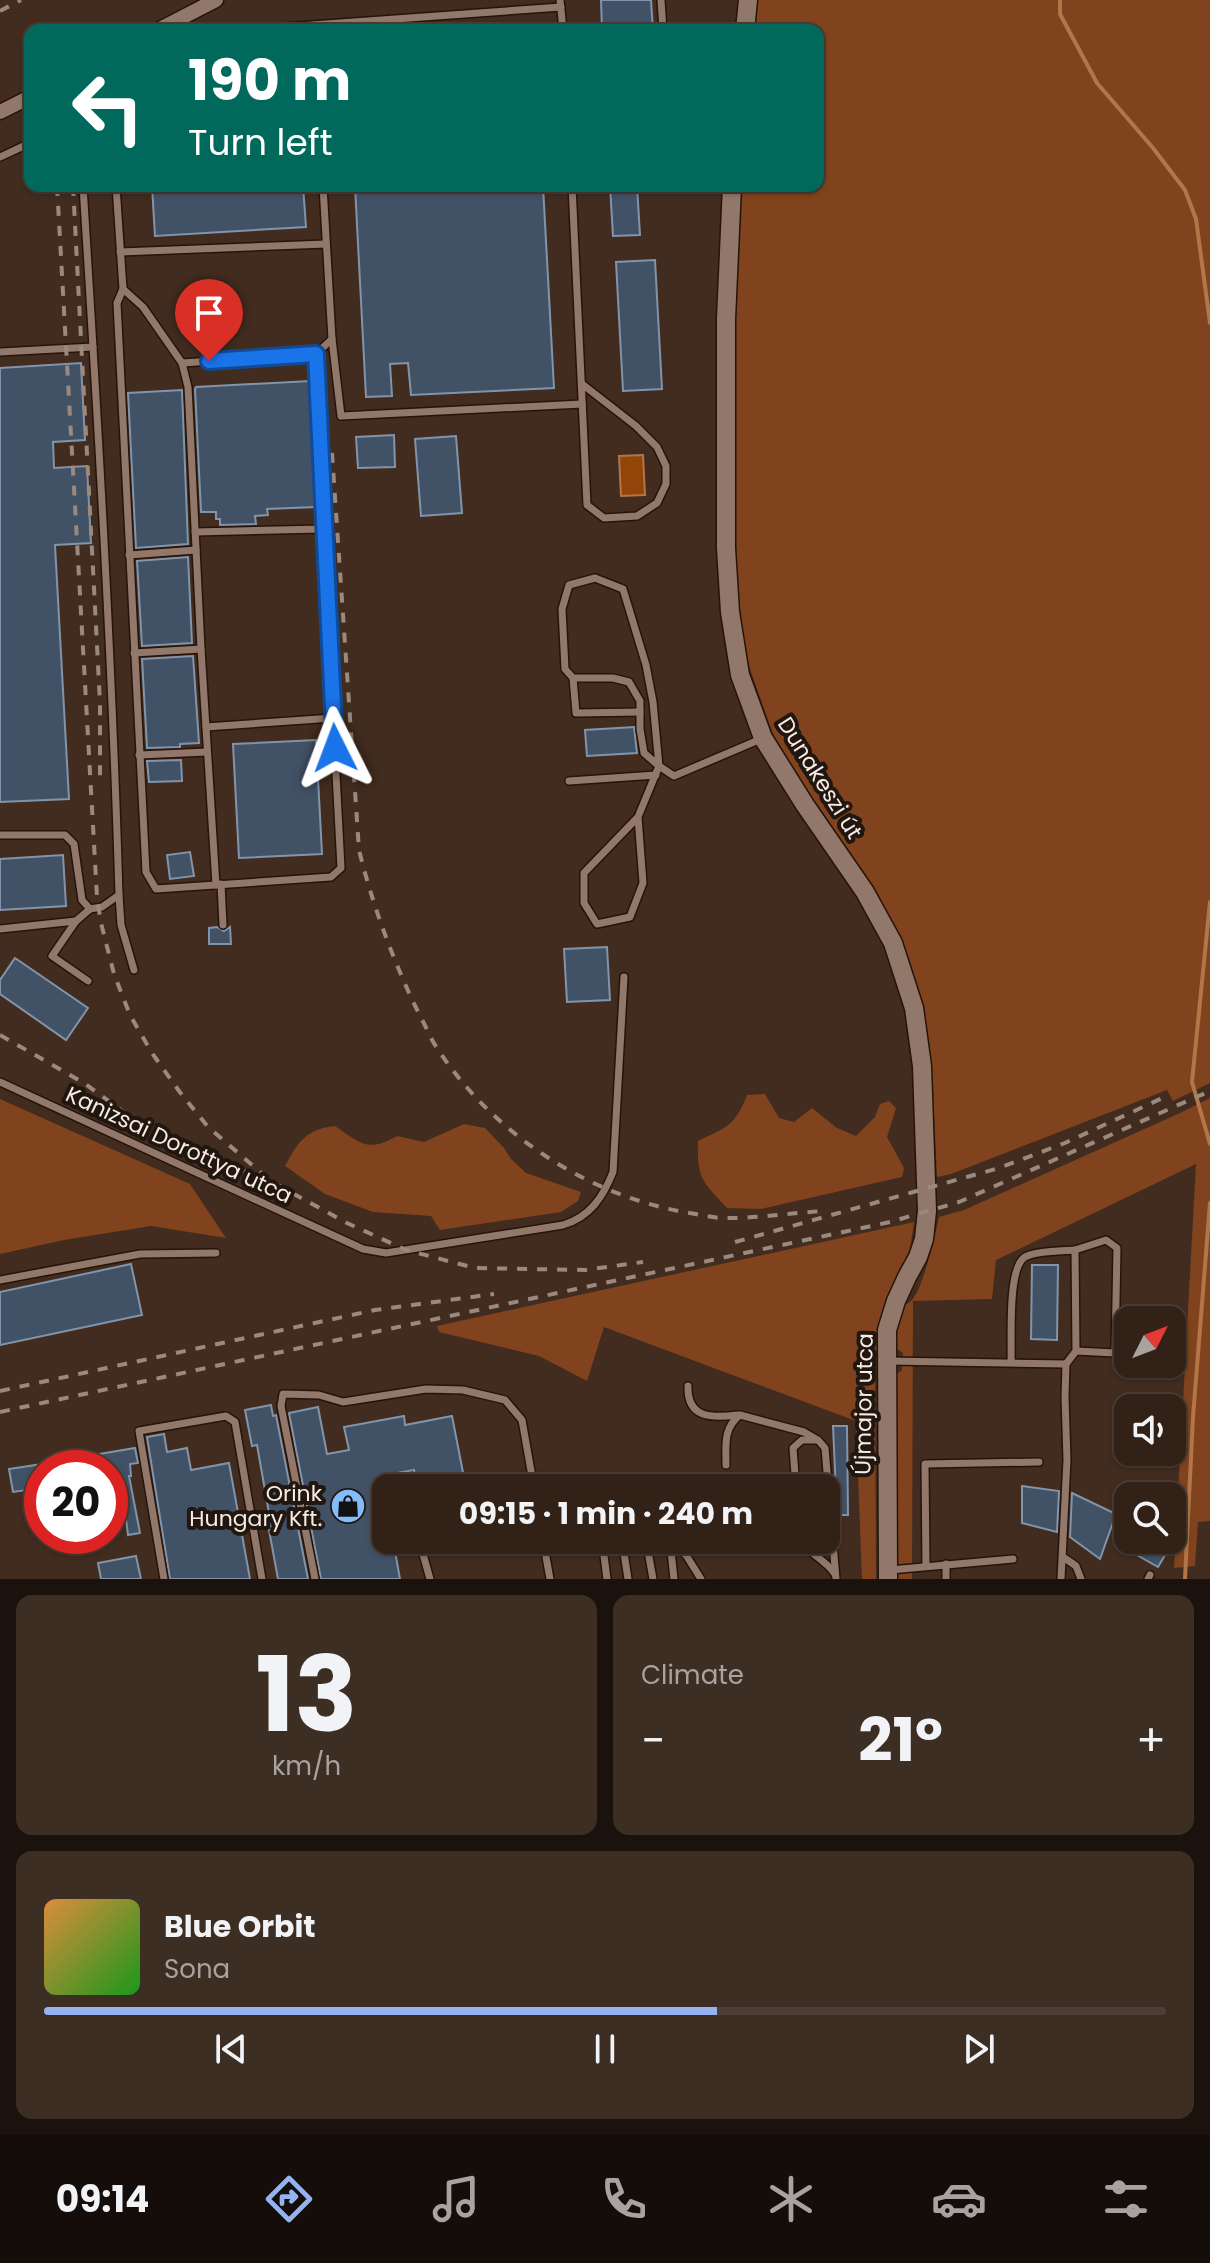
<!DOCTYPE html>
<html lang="en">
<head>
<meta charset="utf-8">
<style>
	body { margin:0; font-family:Poppins,sans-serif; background:#3d2e24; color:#f1f3f6; height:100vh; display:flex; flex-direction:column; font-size:30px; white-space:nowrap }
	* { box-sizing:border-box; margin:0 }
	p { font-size:26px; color:#a8a3a1 }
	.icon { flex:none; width:44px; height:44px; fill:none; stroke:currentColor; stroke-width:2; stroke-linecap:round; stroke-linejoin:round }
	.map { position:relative; height:1579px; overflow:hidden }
	.details { display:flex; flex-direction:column; gap:16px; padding:16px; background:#1b120d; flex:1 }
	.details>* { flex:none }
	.banner { position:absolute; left:24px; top:24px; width:800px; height:168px; border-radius:16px; box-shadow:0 2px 6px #0004,0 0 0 2px #4c3e36; background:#00695c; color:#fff; overflow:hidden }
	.needle { width:52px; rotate:48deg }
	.buttons { position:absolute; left:1114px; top:1306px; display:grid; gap:16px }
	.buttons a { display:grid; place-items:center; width:72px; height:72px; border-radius:16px; background:#312117; box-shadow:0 2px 6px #0004,0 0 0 2px #4c3e36; font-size:40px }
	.speed { position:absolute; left:24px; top:1450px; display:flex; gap:16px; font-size:40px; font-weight:700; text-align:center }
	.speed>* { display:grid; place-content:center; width:104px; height:104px; border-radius:50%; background:#312117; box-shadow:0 2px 6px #0004,0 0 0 2px #4c3e36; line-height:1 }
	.speed .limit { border:12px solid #d22; background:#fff; color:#111 }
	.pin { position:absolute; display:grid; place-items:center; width:68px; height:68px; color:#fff; margin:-82px -34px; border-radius:50% 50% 50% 0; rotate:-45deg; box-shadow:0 0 8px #0007 }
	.pin .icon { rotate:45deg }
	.me { position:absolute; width:88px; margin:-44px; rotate:357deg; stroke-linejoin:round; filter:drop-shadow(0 0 6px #0008) }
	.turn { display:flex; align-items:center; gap:28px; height:168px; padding:0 32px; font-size:36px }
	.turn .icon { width:104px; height:104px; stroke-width:2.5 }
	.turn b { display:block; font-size:56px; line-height:68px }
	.big { font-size:60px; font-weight:700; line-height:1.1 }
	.details .widget { flex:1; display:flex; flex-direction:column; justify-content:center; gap:12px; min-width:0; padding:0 28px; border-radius:16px; background:#3d2e24 }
	.details .dial { align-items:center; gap:0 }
	.dial b { font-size:104px; line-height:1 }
	.song { display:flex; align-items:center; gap:24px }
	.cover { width:96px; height:96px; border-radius:12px; background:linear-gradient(135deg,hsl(30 70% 55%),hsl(120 70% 35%)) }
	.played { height:8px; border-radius:4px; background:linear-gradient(90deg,#95b2f1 60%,#4c3e36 60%) }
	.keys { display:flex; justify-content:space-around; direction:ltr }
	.heat { display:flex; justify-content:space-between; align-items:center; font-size:44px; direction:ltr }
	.details .tiles { flex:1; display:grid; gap:16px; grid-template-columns:1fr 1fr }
	.widget:last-child { grid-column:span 2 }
	.trip { position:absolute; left:372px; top:1474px; width:468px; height:80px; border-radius:16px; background:#312117; box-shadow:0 2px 6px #0004,0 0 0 2px #4c3e36; font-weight:700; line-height:80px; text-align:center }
	.tabs { display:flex; height:128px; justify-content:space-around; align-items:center; background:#140d09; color:#a8a3a1 }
	.tabs .icon { width:56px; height:56px }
	.tabs .current { color:#95b2f1 }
	.tabs b { font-size:36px; color:#f1f3f6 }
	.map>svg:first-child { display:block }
	.green { fill:#80431d }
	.water { fill:#934408; stroke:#b27649; stroke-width:2 }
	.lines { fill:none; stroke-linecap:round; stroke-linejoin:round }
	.stream { stroke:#b27649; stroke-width:4 }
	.building { fill:#425266; stroke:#8294aa; stroke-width:2 }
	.service-casing { stroke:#271308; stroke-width:10 }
	.minor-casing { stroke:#271308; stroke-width:17 }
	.tertiary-casing { stroke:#271308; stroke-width:21 }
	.service { stroke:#91786a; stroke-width:7 }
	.minor { stroke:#91786a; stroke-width:14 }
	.tertiary { stroke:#91786a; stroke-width:18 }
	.rail { stroke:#9b897e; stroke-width:4; stroke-dasharray:10 10; stroke-linecap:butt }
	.route-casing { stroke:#114b97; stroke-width:20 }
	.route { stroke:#1a73e8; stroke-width:14 }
	.labels { text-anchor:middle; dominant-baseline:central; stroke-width:8; stroke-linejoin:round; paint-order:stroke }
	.street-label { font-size:22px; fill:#f9eae2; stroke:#211711 }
	.poi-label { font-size:22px; fill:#f9eae2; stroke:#211711; text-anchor:end }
</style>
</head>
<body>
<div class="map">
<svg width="1210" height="1579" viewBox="0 0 1210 1579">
	<rect width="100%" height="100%" fill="#412c1f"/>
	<!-- green -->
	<g class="green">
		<polygon points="757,0 1210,0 1210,1083 1173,1101 1167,1090 951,1174 937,1177 932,1075 920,1006 813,801 773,734 750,669 736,607 735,322 741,186 818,186 818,30 754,30"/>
		<path d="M765,1094l14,24 15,4 18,-14 25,20 19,8 19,-19 5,-13 9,-3 7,7 -9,29 17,31 -2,9 -141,32 -34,-1c-25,-27 -30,-29 -29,-67 29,-14 37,-15 49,-46z"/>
		<path d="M1210,1098v423l-12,1 -3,44 -21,2 22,-404 -200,96 -4,39 -79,2 -1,278h-21l1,-201 10,-8 1,-17 -6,-4 -5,-8 11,-35c3,-2 8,-4 10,-7 11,-15 22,-63 26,-82l25,-7 216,-97z"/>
		<polygon points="0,1099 190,1184 226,1238 151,1226 64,1240 0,1254"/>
		<path d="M464,1124l21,4 19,20 7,11 15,14 55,19 -3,9 -17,11 -121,18 -9,-14 -58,-4 -48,-18 -40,-28c13,-24 21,-37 50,-40 25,17 33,27 62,10l27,6z"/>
		<polygon points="914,1222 910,1249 884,1311 875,1359 876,1579 862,1579 856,1421 604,1327 587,1381 539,1356 439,1332 437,1326"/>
	</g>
	<!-- water -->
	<polygon class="water" points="643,455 645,495 621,496 619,456"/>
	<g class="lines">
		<!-- stream -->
		<g class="stream">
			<polyline points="1060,0 1060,14 1097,83 1153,148 1185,190 1196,219 1210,323"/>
			<polyline points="1210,902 1192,1082 1210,1144"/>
			<polyline points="1185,1579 1193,1417 1210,1203"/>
		</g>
	</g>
	<!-- building -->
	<g class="building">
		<polygon points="601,0 651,0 653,30 602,30"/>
		<polygon points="152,186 303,186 306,227 155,236"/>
		<polygon points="355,186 543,186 554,388 411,395 408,363 390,364 392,396 366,397"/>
		<polygon points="610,186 637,186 640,235 613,236"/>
		<polygon points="655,260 662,389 623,391 616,262"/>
		<polygon points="81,363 85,440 53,442 54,468 87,466 91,543 55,545 69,799 0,802 0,368"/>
		<polygon points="310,381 316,507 267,509 268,515 255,516 256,524 220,525 220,519 216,519 216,512 201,512 195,389 196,387"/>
		<polygon points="182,390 188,544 136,548 128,393"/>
		<polygon points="394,435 395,467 358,468 356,437"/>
		<polygon points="456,436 462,513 421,516 415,439"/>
		<polygon points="188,557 192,643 142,646 137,561"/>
		<polygon points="193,656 199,743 180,744 180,747 147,748 142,659"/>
		<polygon points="634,727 637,753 587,756 585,730"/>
		<polygon points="316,740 322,854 239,858 233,744"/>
		<polygon points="181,760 182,781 149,782 147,761"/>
		<polygon points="190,852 194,876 170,879 167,855"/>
		<polygon points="63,855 66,906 0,910 0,859"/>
		<polygon points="217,927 224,931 230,927 231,944 209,944 209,928"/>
		<polygon points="607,947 610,1000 567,1002 564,949"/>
		<polygon points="15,958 88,1008 66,1040 0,994 0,980"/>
		<polygon points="131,1264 142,1315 0,1345 0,1292"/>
		<polygon points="1032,1265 1058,1265 1057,1340 1031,1339"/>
		<polygon points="271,1405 273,1416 276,1415 308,1579 278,1579 269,1530 272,1530 257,1445 252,1446 245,1410"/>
		<polygon points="318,1407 327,1454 349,1450 344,1427 404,1416 405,1425 452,1416 466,1488 417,1488 414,1470 381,1476 386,1504 386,1540 393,1540 400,1579 321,1579 289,1413"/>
		<polygon points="833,1426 847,1426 848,1515 837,1515"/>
		<polygon points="164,1434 167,1452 187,1448 191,1470 229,1463 250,1579 170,1579 147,1437"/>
		<polygon points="135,1448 138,1463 130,1464 131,1476 129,1476 140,1533 128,1535 125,1511 122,1512 116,1478 110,1479 110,1468 52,1468 52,1462"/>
		<polygon points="42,1464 42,1488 13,1492 9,1469"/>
		<polygon points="1022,1486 1059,1491 1057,1532 1022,1523"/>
		<polygon points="1072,1493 1116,1514 1100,1559 1070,1537"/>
		<polygon points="1142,1542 1165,1555 1158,1567 1135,1554"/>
		<polygon points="136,1556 141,1579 101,1579 98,1563"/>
	</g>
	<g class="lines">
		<!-- service casing -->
		<g class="service-casing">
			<g id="service">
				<polyline points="560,0 563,30"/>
				<polyline points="661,0 663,30"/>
				<polyline points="277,30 284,27 561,7"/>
				<polyline points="0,157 30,143"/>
				<polyline points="116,186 123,289 117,303 146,872 156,889 331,877 341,868 323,529 316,354 332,339 323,186"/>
				<polyline points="572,186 587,505 604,518 637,516 657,503 666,484 666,466 657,447 636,426 582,384"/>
				<polyline points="120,252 326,244"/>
				<polyline points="123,289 143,307 182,363 316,354"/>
				<polyline points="332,339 341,416 582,404"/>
				<polyline points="0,352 93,347"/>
				<polyline points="182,363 188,387 201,649 216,885"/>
				<polyline points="195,532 323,529"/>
				<polyline points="129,555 196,550"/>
				<polyline points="134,653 201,649"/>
				<polyline points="573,678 576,713 640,712"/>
				<polyline points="206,727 333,718"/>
				<polyline points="139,755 207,752"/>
				<polyline points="569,781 656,775"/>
				<polyline points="638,817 584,873 584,903 597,924 630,917 643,883 638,817 659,766 644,753 640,729 640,701 629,682 613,678 573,678 565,669 562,609 569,585 595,578 623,589 646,665 653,702 659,766 674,776 761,739"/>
				<path d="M0,835h65l9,9 8,56 8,9 12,-2 17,-12c-7,-237 -21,-473 -36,-709"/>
				<polyline points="221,884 223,925"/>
				<polyline points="119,895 121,925 134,970"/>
				<polyline points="76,921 52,956 88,981"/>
				<polyline points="0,929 76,921 90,909"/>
				<path d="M0,1082l363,167 23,4 177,-28c27,-8 40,-28 50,-53l11,-195"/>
				<polyline points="0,1280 140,1254 216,1253"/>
				<polyline points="889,1361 1066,1364"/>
				<path d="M1011,1362c1,-21 -4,-94 14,-105 10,-6 38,-6 50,-7"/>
				<path d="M688,1386c-1,33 24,32 50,29"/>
				<path d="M726,1465c0,-20 -3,-37 14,-50l64,17 12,7"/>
				<polyline points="796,1488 793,1448 802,1440 818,1440 825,1448 836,1579"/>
				<polyline points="419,1540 430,1579"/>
				<polyline points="543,1540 550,1579"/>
				<polyline points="602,1540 607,1579"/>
				<polyline points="622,1540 628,1579"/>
				<polyline points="646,1540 653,1579"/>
				<polyline points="667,1540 686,1555 701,1579"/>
				<path d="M800,1540c9,14 26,20 35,34"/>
				<polyline points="670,1542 674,1579"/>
				<polyline points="1063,1557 1076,1566 1081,1579"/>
				<polyline points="946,1564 946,1579"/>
				<polyline points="926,1566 925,1464 1039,1462"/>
				<polyline points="890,1570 1013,1559"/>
				<polyline points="164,1579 139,1431 226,1416 235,1422 262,1579"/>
				<polyline points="315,1579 281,1406 283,1394 319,1395 343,1402 426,1389 463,1390 505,1400 522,1420 534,1488"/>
				<polyline points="1061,1579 1067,1460 1065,1397 1066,1364 1076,1351 1075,1250 1106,1240 1117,1248 1115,1353 1076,1351"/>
				<polyline points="1148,1579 1150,1575"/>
			</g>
		</g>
		<!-- minor casing -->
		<g class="minor-casing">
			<g id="minor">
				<polyline points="158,30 216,0"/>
				<polyline points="0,112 30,97"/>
			</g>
		</g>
		<!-- tertiary casing -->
		<g class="tertiary-casing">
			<g id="tertiary">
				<polyline points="745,30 748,0"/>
				<polyline points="732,186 726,319 726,548 730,612 740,675 763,738 805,805 865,892 893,943 914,1008 922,1066 927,1211 924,1239 918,1257 907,1277 896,1301 887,1330 888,1579"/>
			</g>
		</g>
		<!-- service -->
		<use href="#service" class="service"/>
		<!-- minor -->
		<use href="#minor" class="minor"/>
		<!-- tertiary -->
		<use href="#tertiary" class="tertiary"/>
		<!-- rail -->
		<g class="rail">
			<polyline points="0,11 21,0"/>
			<polyline points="57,186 97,897 101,923 114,974 130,1015 152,1053 179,1091 208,1127 272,1182 347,1223 406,1250 475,1268 585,1270 643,1262"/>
			<polyline points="73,186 100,703 100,780"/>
			<path d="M332,453l27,397c14,57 35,113 61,166 6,10 10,22 17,32 56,86 152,149 253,165 10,2 20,4 30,5 34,1 70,-5 103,-7"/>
			<polyline points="0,1035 84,1083 125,1113 255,1176"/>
			<polyline points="735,1242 999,1168 1065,1143 1169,1095"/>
			<polyline points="0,1391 375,1310 494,1294"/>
			<polyline points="0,1412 890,1222 959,1202 1210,1091"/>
		</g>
	</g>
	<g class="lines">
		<!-- route casing -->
		<g class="route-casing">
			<polyline id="route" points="209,361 316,354 335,748"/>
		</g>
		<!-- route -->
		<use href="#route" class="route"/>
	</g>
	<!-- icons -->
	<defs>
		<g id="shop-disc" transform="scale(1.8)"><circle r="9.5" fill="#84bcfb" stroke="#211711"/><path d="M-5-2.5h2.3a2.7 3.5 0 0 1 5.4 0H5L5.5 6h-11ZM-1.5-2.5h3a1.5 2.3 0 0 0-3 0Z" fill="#111"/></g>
	</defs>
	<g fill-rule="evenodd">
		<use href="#shop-disc" x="348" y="1506"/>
	</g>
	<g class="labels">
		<!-- street labels -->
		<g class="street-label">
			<text transform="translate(820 778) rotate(58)">Dunakeszi út</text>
			<text transform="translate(179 1145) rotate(25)">Kanizsai Dorottya utca</text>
			<text transform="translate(864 1404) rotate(-89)">Újmajor utca</text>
		</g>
		<!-- poi labels -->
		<g class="poi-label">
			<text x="322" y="1493">Orink<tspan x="322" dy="25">Hungary Kft.</tspan></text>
		</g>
	</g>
</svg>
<div class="buttons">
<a><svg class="needle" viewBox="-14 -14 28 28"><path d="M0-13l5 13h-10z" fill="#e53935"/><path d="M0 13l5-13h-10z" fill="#a8a3a1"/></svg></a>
<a><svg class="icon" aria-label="sound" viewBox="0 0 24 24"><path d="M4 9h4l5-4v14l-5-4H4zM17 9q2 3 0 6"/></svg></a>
<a><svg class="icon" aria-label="search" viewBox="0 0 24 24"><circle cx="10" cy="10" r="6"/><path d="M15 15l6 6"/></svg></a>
</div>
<div class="speed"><div class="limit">20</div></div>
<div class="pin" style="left:209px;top:361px;background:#d93025"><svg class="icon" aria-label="arrive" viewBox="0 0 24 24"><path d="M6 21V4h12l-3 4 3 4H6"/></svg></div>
<svg class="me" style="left:335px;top:748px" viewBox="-20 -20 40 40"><path d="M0-17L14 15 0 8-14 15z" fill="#1a73e8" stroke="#fff" stroke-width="4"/></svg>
<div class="trip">09:15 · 1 min · 240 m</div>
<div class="banner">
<div class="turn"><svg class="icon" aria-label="left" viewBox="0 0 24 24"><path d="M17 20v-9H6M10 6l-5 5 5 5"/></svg><div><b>190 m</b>Turn left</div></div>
</div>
</div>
<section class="details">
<div class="tiles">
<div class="widget dial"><b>13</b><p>km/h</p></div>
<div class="widget"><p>Climate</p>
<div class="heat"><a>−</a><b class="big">21°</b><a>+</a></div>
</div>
<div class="widget">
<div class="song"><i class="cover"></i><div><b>Blue Orbit</b><p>Sona</p></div></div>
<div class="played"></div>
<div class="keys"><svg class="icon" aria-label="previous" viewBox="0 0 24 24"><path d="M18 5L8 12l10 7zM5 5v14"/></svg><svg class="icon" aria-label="pause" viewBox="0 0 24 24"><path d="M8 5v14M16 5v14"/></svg><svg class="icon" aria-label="next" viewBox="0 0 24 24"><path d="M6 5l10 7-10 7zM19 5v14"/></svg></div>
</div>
</div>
</section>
<nav class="tabs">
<b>09:14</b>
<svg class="icon current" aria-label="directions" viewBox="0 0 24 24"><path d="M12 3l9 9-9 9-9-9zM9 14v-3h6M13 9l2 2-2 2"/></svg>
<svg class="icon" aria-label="music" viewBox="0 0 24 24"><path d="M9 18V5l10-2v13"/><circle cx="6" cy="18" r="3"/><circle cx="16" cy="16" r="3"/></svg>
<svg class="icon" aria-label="phone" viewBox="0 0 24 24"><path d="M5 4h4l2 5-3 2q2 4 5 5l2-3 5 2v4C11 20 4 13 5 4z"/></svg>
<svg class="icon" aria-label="climate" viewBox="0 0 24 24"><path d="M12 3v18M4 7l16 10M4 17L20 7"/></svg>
<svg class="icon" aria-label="car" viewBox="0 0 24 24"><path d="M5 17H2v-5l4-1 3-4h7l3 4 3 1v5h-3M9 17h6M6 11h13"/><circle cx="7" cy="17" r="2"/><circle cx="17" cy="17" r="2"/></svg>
<svg class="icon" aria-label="filters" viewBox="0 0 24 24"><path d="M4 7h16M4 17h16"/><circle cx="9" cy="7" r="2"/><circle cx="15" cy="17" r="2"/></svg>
</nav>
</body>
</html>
